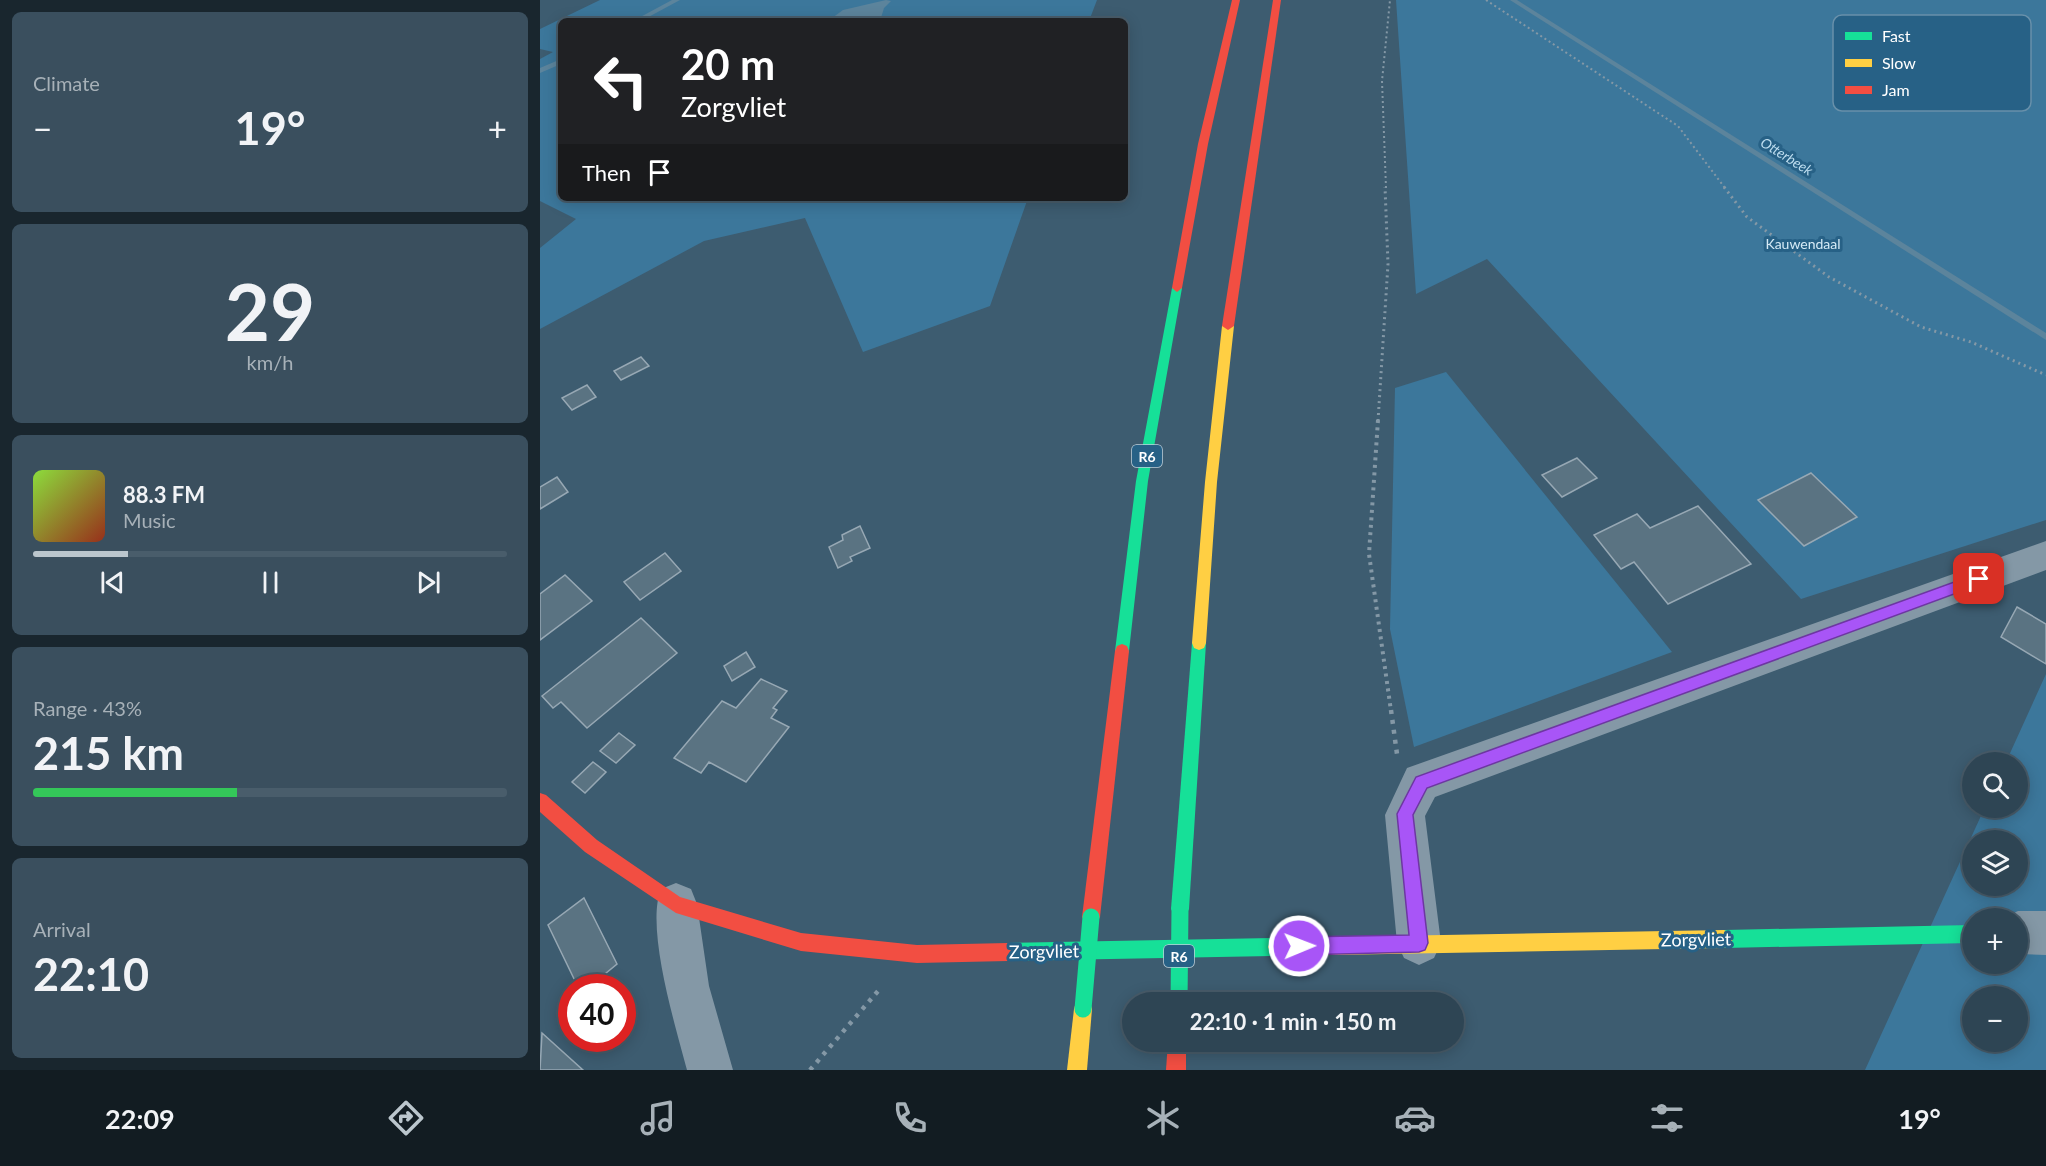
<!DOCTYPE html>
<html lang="en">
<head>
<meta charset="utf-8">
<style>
	body { margin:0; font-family:Lato,sans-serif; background:#3a4f5e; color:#f1f3f6; height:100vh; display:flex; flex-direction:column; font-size:22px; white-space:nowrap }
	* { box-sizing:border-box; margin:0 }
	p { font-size:20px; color:#a7b1b8 }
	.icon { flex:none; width:33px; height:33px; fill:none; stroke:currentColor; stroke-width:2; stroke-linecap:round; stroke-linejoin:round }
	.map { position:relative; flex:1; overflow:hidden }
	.panel { display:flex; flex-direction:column; gap:12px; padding:12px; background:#19262e; width:540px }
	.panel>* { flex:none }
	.top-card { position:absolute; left:18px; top:18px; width:570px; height:183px; border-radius:9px; box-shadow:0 3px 15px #0003,0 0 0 2px #495d6b; background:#202124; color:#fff; overflow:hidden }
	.controls { position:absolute; left:1422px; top:752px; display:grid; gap:12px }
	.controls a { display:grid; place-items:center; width:66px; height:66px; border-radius:50%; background:#2e4554; box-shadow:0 3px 15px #0003,0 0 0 2px #495d6b; font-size:30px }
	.speed { position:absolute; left:18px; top:974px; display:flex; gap:12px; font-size:30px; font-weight:700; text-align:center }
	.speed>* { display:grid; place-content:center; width:78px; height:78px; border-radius:50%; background:#2e4554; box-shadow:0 3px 15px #0003,0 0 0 2px #495d6b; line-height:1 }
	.speed .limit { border:9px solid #d22; background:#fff; color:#111 }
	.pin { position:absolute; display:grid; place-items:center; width:51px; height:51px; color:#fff; margin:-26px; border-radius:12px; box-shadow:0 3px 9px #0006 }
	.me { position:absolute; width:66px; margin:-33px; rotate:89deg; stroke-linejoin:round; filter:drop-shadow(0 0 4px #0008) }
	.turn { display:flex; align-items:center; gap:21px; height:126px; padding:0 24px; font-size:27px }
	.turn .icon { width:78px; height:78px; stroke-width:2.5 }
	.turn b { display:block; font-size:42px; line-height:51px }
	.then { display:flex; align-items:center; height:57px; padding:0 24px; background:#0003; gap:12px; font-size:22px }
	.big { font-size:45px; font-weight:700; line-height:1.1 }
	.panel .tile { flex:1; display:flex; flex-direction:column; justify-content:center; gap:9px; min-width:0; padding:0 21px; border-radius:9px; background:#3a4f5e }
	.panel .dial { align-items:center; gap:0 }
	.dial b { font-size:78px; line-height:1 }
	.song { display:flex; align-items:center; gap:18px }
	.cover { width:72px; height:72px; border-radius:9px; background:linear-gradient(135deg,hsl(90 70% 55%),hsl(10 70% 35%)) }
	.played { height:6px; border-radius:3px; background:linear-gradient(90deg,#bbc6cd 20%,#495d6b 20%) }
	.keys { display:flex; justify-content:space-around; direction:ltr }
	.heat { display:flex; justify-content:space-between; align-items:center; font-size:33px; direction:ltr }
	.charge { height:9px; border-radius:4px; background:linear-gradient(90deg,#34c759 43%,#495d6b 0) }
	.trip { position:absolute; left:582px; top:992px; width:342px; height:60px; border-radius:30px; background:#2e4554; box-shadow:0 3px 15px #0003,0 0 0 2px #495d6b; font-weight:700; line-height:60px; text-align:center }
	.dock { display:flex; height:96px; justify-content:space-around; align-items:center; background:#121c22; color:#a7b1b8 }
	.dock .icon { width:42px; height:42px }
	.dock .selected { color:#bbc6cd }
	.dock b { font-size:27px; color:#f1f3f6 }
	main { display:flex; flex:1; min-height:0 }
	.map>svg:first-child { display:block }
	.green { fill:#3c779b; fill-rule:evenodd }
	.water { fill:#5c849c }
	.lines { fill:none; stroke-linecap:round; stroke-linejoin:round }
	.stream { fill:#5c849c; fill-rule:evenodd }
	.building { fill:#5a7382; stroke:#97a8b4; stroke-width:1.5 }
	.path-far3 { stroke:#8498a6; stroke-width:2; stroke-dasharray:2 3; stroke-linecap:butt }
	.path-far2 { stroke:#8498a6; stroke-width:3; stroke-dasharray:2 4; stroke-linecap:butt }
	.path-far1 { stroke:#8498a6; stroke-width:4; stroke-dasharray:3 4.5; stroke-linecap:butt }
	.path { stroke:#8498a6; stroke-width:4.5; stroke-dasharray:4 6; stroke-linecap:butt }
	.street { fill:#8498a6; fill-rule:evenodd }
	.fast { fill:#16e098; fill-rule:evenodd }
	.slow { fill:#ffcf43; fill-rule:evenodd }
	.jam { fill:#f24e42; fill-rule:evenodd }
	.fast-bridge { stroke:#16e098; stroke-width:17 }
	.route { fill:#a855f7; stroke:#6d37a1; stroke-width:1.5 }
	.labels { text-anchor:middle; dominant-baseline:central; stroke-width:6; stroke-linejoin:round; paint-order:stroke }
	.far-water-label { font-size:14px; font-style:italic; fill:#bdddef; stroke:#276186 }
	.far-park-label { font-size:14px; fill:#d5eaf6; stroke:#276186 }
	.shield { fill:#276186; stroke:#bed0db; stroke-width:1.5 }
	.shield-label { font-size:14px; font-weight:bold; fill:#fff }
	.near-street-label { font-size:18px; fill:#fff; stroke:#276186 }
	.key { fill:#276186; stroke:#6890aa; stroke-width:1.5 }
	.key-label { font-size:16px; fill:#fff }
</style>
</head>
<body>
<main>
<section class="panel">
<div class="tile"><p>Climate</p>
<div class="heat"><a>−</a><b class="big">19°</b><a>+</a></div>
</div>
<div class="tile dial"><b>29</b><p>km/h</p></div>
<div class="tile">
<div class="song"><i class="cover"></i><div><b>88.3 FM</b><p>Music</p></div></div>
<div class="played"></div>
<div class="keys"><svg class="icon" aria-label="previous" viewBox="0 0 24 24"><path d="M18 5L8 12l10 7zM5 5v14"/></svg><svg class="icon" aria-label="pause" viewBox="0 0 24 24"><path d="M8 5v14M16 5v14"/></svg><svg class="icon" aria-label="next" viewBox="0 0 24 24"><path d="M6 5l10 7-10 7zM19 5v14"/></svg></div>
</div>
<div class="tile"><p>Range · 43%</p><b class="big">215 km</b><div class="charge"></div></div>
<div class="tile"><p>Arrival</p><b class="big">22:10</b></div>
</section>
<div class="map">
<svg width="1506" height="1070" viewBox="0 0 1506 1070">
	<rect width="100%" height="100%" fill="#3d5c70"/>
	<!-- green -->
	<g class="green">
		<polygon points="60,0 557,0 549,21 21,21 21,198 488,198 450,306 323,352 265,218 164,241 0,329 0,248 36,219 0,201 0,59 13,52 0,49 0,29"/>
		<polygon points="856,0 1506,0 1506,520 1261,599 947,259 876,294"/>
		<polygon points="906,372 1132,652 874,747 850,629 855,388"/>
		<path d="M1506,674v396h-181l120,-263h33v-45h-12zM1432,840h46v45h-46zM1432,918h46v45h-46zM1432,996h46v45h-46z"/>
	</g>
	<!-- water -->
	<polygon class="water" points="346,0 351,1 344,8 340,21 288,21 303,10"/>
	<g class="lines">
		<!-- stream -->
		<g class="stream">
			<polygon points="132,0 140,0 101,21 93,21"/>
			<polygon points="970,0 977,0 1506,333 1506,340"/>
			<polygon points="21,59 21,64 0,73 0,68"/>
		</g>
	</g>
	<!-- building -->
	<g class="building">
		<polygon points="101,357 109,366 81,380 74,371"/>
		<polygon points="47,385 56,397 32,410 22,398"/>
		<polygon points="1037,458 1057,478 1022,497 1002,475"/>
		<polygon points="1271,473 1317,517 1264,546 1218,500"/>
		<polygon points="17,477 28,492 0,509 0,487"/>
		<polygon points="1158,506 1211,564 1128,604 1094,562 1081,569 1054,535 1097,514 1110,528"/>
		<polygon points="320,526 330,548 310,557 312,561 298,568 289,547 303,540 302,535"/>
		<polygon points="125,553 141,571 100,600 84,582"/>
		<polygon points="25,575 52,601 0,640 0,594"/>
		<polygon points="1477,607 1506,624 1506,664 1461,637"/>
		<polygon points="101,618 137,653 47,728 21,702 13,708 2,696"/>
		<polygon points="206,652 215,667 192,681 184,666"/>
		<polygon points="221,679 247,691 233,708 237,710 231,718 249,727 206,782 169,762 161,773 134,758 182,701 196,708"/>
		<polygon points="79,733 95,745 76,763 60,751"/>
		<polygon points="53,762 66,772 45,793 32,782"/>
		<polygon points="44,898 77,964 49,987 38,987 8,925"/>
		<polygon points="2,1033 43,1070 0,1070"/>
	</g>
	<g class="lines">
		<!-- path-far3 -->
		<g class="path-far3">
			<polyline points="946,0 1138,126 1185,188"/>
			<polyline points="846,188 842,81 850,0"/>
		</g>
		<!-- path-far2 -->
		<g class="path-far2">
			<polyline points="1184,187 1207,217 1289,277 1381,327 1431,342 1506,375"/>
			<polyline points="838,421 848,264 845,187"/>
		</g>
		<!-- path-far1 -->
		<polyline class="path-far1" points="838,420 829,554 851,711"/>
		<!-- path -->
		<g class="path">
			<polyline points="851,710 857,754"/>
			<polyline points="270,1070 338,991"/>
		</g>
		<!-- street -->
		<g class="street">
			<polygon points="1506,541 1506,570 895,797 885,816 901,943 894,958 879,965 864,958 857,943 845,815 867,768"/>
			<path d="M136,883l15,6 6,15 12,82 24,84h-46c-11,-42 -42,-142 -26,-181z"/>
			<polygon points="1478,911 1506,911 1506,955 1478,954 1478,918 1463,918"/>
		</g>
		<!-- fast -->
		<g class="fast">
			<polygon points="637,284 642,288 608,481 589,651 587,656 582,658 577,656 575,651 596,481 632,288"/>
			<polygon points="659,636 664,638 666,643 649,909 646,915 640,918 634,915 631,909 652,643 654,638"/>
			<polygon points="1432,925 1432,943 1184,948 1178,945 1175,939 1178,933 1184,930"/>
			<polygon points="737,938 743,941 746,947 743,953 737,956 468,961 462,958 459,952 462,946 468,943"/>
		</g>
		<!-- slow -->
		<g class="slow">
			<polygon points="688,322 694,326 677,482 666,643 664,648 659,650 654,648 652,643 665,482 682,326"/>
			<polygon points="1184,930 1190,933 1193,939 1190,945 1184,948 737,956 731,953 728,947 731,941 737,938"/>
			<polygon points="543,1000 550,1002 552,1009 547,1070 527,1070 534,1009 536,1002"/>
		</g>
		<!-- jam -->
		<g class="jam">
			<polygon points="692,0 700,0 668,144 642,288 637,292 632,288 658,144"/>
			<polygon points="733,0 741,0 694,326 688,330 682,326"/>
			<polygon points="582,644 587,646 589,651 560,917 557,923 551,926 545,923 542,917 575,651 577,646"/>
			<polygon points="0,793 6,795 57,840 140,897 261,933 377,945 468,943 474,946 477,952 474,958 468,961 377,963 261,951 136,913 45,852 0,812"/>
			<polygon points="628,1041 646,1041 646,1070 626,1070"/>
		</g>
		<!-- fast-bridge -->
		<g class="fast-bridge">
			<polyline points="639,1002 640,909"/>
			<polyline points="543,1009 551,917"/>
		</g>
	</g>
	<!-- route -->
	<polygon class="route" points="1439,573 1444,574 1444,583 887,788 873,815 888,943 885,950 879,952 759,955 753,952 750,946 753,940 759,937 869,935 857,814 876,777"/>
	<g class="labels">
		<!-- far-water labels -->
		<g class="far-water-label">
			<text transform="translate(1247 156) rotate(32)">Otterbeek</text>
		</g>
		<!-- far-park labels -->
		<g class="far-park-label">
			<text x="1263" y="243">Kauwendaal</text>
		</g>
		<!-- shield labels -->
		<g class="shield">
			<rect x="592" y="445" width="30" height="22" rx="4.5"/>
			<rect x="624" y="945" width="30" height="22" rx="4.5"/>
		</g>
		<g class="shield-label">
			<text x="607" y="456">R6</text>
			<text x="639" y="956">R6</text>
		</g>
		<!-- near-street labels -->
		<g class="near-street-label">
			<text transform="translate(1156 939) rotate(-1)">Zorgvliet</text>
			<text transform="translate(504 951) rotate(-1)">Zorgvliet</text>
		</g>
	</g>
	<!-- legend -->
	<rect x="1293" y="15" width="198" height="96" rx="9" class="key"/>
	<rect x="1305" y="32" width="27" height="8" fill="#16e098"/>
	<rect x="1305" y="59" width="27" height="8" fill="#ffcf43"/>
	<rect x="1305" y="86" width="27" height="8" fill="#f24e42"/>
	<g class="key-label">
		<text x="1342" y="42">Fast</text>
		<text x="1342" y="69">Slow</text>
		<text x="1342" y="96">Jam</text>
	</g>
</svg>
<div class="controls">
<a><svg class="icon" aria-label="search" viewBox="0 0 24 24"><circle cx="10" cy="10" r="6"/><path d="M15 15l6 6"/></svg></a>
<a><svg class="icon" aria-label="layers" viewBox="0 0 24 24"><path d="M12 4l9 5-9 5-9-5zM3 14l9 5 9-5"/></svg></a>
<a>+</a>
<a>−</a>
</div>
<div class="speed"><div class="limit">40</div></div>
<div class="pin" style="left:1439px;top:579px;background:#d93025"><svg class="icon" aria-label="arrive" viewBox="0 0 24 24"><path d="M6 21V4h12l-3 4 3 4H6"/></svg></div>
<svg class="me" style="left:759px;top:946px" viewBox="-20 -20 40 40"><circle r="17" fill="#a855f7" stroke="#fff" stroke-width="3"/><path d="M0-11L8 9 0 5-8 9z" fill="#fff"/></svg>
<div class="trip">22:10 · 1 min · 150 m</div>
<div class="top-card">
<div class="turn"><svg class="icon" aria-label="left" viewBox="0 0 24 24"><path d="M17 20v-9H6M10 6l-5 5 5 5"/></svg><div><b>20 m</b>Zorgvliet</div></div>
<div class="then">Then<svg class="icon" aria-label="arrive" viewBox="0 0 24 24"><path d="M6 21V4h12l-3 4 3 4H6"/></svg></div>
</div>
</div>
</main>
<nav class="dock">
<b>22:09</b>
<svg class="icon selected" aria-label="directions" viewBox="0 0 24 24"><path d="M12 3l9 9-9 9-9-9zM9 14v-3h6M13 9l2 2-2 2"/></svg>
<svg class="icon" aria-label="music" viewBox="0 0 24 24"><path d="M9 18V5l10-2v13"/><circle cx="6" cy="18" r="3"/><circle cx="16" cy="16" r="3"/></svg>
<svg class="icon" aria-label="phone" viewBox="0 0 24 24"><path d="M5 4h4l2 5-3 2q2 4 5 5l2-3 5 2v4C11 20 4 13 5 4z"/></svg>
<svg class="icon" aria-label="climate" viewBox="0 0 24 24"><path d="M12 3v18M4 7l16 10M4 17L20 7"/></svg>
<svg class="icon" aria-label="car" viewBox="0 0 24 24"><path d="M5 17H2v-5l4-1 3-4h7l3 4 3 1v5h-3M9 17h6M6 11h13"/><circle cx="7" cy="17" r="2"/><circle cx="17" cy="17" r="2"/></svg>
<svg class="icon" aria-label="filters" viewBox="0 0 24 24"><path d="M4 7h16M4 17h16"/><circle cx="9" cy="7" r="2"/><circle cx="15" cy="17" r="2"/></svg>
<b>19°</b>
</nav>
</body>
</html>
